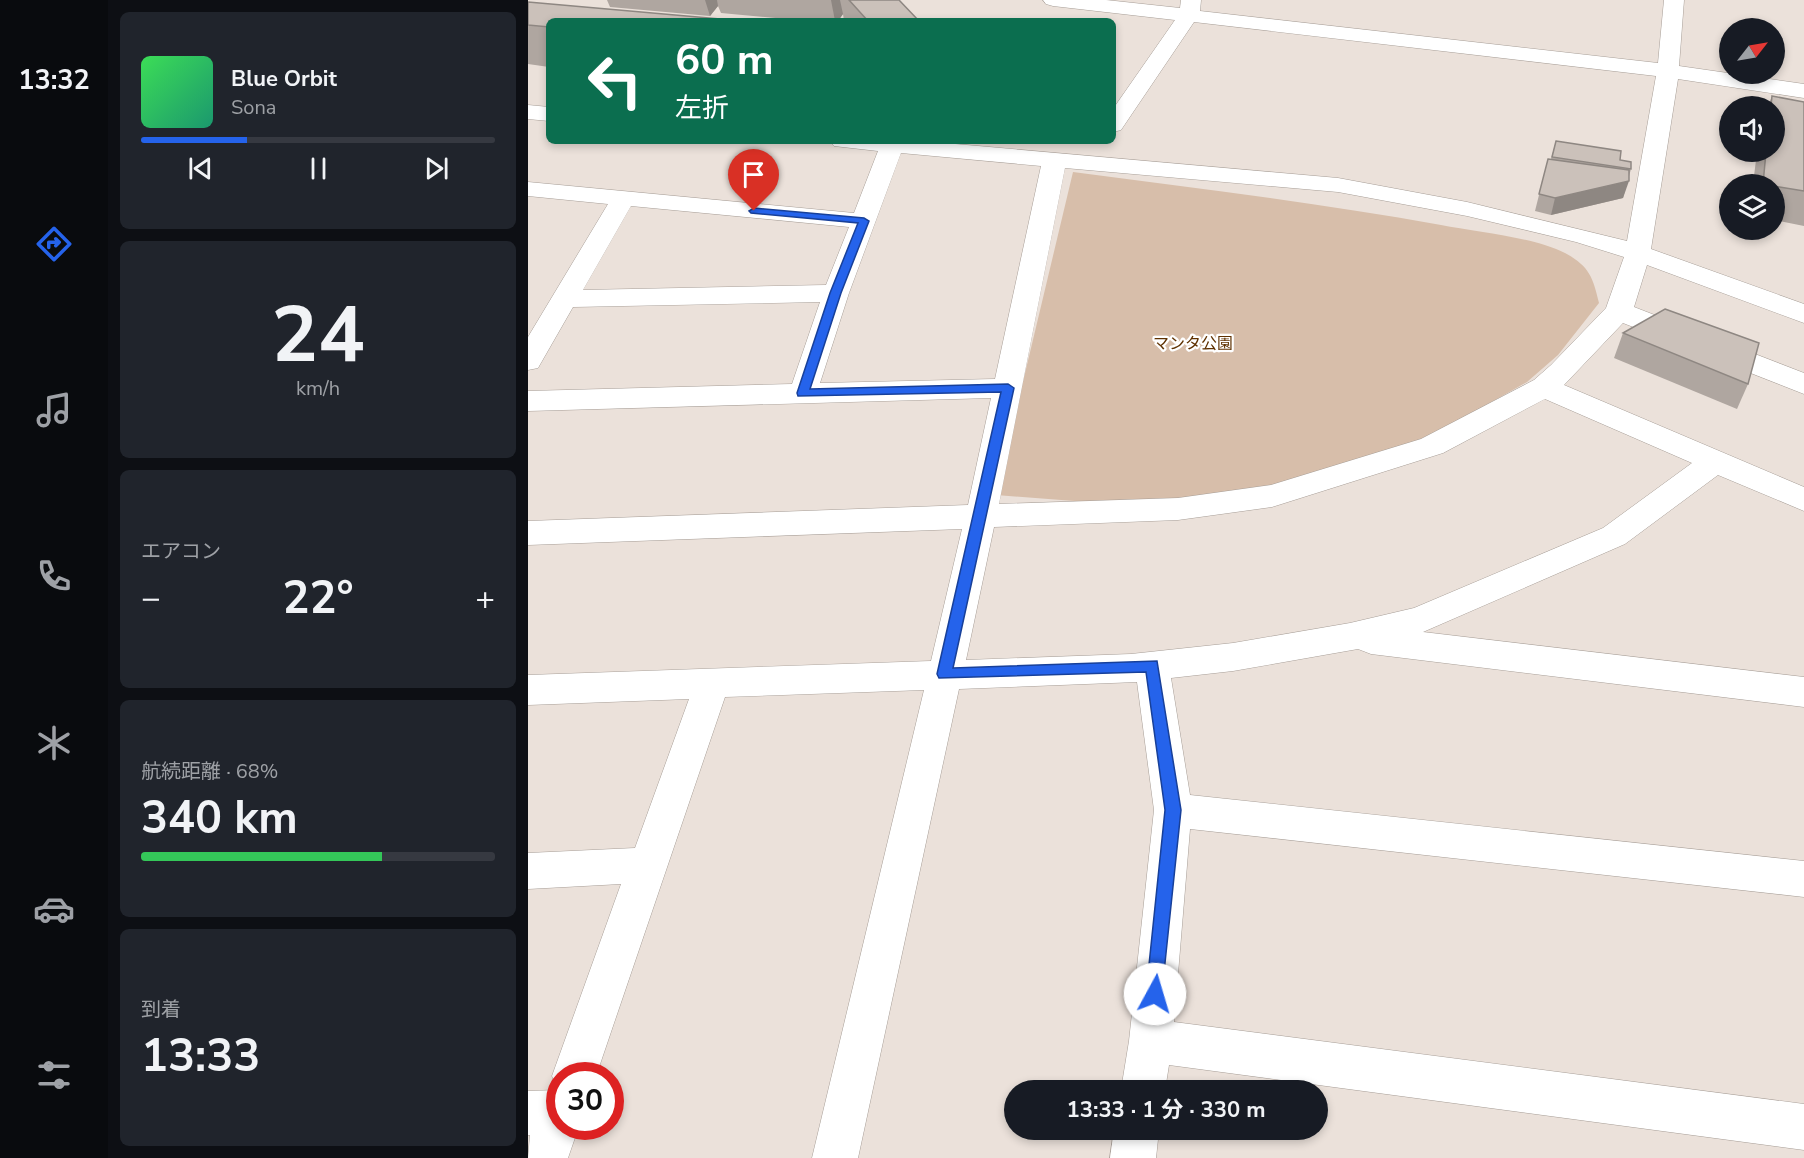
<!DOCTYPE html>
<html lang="ja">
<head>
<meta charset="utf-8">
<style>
	body { margin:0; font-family:"Nunito Sans","Noto Sans JP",sans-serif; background:#20242c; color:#f1f3f6; height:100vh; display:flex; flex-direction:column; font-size:22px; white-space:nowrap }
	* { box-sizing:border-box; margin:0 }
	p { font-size:20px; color:#9ea1a6 }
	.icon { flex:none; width:33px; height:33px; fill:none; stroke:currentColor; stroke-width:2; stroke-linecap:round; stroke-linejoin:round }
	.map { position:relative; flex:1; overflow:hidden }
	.panel { display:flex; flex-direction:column; gap:12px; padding:12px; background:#0d0f14; width:420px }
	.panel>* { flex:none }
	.banner { position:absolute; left:18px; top:18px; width:570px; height:126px; border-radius:9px; box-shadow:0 3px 9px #0003; background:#0b6e4f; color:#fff; overflow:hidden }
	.needle { width:39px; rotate:59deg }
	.buttons { position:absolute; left:1191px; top:18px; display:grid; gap:12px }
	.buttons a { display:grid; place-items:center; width:66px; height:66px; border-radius:50%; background:#171b24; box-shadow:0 3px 9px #0003; font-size:30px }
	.speed { position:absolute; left:18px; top:1062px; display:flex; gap:12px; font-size:30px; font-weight:700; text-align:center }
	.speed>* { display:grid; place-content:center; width:78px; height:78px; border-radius:50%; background:#171b24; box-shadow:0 3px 9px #0003; line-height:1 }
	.speed .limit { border:9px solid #d22; background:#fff; color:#111 }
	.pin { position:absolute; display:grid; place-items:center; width:51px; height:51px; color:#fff; margin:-62px -26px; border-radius:50% 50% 50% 0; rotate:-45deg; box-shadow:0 0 6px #0007 }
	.pin .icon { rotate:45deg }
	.me { position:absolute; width:66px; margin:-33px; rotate:6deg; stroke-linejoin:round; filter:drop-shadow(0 0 4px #0008) }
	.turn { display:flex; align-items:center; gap:21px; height:126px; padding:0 30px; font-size:27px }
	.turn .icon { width:78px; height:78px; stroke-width:2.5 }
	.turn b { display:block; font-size:42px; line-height:51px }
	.big { font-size:45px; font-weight:700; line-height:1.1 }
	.panel .widget { flex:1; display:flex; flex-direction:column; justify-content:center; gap:9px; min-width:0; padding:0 21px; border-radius:9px; background:#20242c }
	.panel .dial { align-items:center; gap:0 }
	.dial b { font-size:78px; line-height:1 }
	.song { display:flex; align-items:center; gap:18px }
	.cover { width:72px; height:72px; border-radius:9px; background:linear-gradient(135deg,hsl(130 70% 55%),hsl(160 70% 35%)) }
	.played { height:6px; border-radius:3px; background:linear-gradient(90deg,#2563eb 30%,#363941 30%) }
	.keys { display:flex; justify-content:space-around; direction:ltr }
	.heat { display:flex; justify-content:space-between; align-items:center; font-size:33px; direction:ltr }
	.charge { height:9px; border-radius:4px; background:linear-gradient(90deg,#34c759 68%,#363941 0) }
	.trip { position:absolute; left:476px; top:1080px; width:324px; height:60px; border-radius:30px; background:#171b24; box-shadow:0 3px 9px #0003; font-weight:700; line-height:60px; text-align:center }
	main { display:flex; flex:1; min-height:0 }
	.tab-bar { display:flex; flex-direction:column; width:108px; justify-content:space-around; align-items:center; background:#090b0e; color:#9ea1a6 }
	.tab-bar .icon { width:42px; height:42px }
	.tab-bar .on { color:#2563eb }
	.tab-bar b { font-size:27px; color:#f1f3f6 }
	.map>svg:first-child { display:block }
	.green { fill:#d7beaa }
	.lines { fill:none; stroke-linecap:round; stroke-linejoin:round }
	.minor-casing { stroke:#a79e97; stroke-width:1 }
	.minor { fill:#fff; fill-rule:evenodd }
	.wall { fill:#afa6a0 }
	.shaded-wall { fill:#8e8782 }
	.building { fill:#cbc1ba; stroke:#8e8782; stroke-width:1.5 }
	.route { fill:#2563eb; stroke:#184099; stroke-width:1.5 }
	.labels { text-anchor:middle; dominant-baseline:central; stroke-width:4.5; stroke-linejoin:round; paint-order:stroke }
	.park-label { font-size:16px; fill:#5f3100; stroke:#fff }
</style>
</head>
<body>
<main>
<nav class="tab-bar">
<b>13:32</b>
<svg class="icon on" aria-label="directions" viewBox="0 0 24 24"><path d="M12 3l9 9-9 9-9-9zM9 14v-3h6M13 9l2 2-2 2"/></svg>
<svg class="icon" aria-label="music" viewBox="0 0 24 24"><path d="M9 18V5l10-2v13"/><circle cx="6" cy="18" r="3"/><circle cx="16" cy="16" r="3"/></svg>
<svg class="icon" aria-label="phone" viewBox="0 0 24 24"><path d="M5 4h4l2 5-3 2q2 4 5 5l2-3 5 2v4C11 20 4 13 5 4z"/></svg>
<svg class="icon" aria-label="climate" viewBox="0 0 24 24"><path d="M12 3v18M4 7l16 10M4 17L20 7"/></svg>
<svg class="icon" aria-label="car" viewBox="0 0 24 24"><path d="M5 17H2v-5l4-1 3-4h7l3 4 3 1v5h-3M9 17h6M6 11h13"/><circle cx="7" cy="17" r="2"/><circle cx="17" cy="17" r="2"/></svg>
<svg class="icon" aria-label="filters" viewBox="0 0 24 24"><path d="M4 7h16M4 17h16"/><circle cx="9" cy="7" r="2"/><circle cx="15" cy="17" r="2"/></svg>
</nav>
<section class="panel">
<div class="widget">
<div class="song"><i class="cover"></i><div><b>Blue Orbit</b><p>Sona</p></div></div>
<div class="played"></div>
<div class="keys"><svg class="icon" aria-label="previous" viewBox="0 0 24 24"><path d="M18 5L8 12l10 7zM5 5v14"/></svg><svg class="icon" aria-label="pause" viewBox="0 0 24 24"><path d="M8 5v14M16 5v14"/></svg><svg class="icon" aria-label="next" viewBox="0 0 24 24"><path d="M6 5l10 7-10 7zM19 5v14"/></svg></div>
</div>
<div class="widget dial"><b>24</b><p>km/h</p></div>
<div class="widget"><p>エアコン</p>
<div class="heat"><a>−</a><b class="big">22°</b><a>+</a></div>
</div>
<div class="widget"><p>航続距離 · 68%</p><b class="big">340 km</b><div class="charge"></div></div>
<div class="widget"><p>到着</p><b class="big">13:33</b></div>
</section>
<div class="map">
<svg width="1276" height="1158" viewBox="0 0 1276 1158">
	<rect width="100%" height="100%" fill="#ebe1da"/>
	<!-- green -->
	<path class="green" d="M545,172c123,16 246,31 368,53 35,7 93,12 124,28 24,13 28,24 34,50l-41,52 -31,27 -99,56 -162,52 -54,7 -99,7 -117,-9z"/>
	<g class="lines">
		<!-- minor casing -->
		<g class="minor-casing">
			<g id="minor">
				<path d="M515,0h63l74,8 1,-8h20l-1,11 458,52 6,-63h20l-5,66 125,18v14l-126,-19 -27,170 153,55v19l-157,-58 -13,42 170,66v21l-181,-71 -59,62 240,102v24l-86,-36 -93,69 -202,88 381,45v30l-433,-53 -13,-5 -125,22 -62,7 19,117 614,66v36l-614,-68 -16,193 630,82v46l-635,-85 -4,25h-44l8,-49 25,-231 -17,-128 -178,7 -101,469h-46l112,-468 -199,7 -129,379h-36v50h19l-11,32h-40l2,-23h-2v-44l30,-1 -6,-14 69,-192 -93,5v-36l107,-5 54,-149 -161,6v-30l403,-14 31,-132 -434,16v-24l440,-16 23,-107 -463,13v-20l264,-7 28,-82 -247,5 -35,61 -10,2v-33l80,-133 -80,-8v-14l326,31 24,-62 -44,-5 -4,-5h91l417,37 129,24 160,39 29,-165 -462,-54 -73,108 -8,2v-23l62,-89 -122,-14 -7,-2zM373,153l140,13 -46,213 -175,4 29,-90zM537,168l273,24 129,24 109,26 48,15 -18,51 -55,57 -17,15 -113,59 -150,46 -93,13 -179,6zM103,206l218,21 -23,58 -243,5zM1017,399l147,64 -89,65 -189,80 -64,15 -117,20 -102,11 -165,6 28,-133 184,-7 94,-13 171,-54z"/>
				<polygon points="0,105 21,107 21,121 0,119"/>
				<polygon points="586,1130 631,1130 628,1158 582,1158"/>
			</g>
		</g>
		<!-- minor -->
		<use href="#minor" class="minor"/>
	</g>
	<!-- wall -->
	<g class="wall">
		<polygon points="79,0 371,0 391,21 316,21 315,14 310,21 280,21 193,13 190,6 182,16 82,7"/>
		<polygon points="0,2 21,21 21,67 0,64"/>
		<polygon points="1244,96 1276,102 1276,226 1246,220 1246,184 1225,184 1229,152 1246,152 1246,106 1240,106"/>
		<polygon points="1028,141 1092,160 1103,169 1095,198 1023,215 1007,211 1020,159 1023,159"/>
		<polygon points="1095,333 1220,384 1209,409 1086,358"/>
	</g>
	<!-- shaded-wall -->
	<g class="shaded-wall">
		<polygon points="177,0 189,0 190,6 182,16"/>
		<polygon points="303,0 312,0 315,14 310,21 307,21"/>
		<polygon points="1101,181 1095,198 1023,215 1027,198"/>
	</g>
	<!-- building -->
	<g class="building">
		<polygon points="321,0 371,0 391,21 340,21"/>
		<polygon points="0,2 215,21 21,21 21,27 0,25"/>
		<polygon points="1244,96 1276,102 1276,191 1246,186 1246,184 1235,184 1238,152 1246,152 1246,106 1243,106"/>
		<polygon points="1028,141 1093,151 1092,160 1103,162 1103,169 1024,157"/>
		<polygon points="1020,159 1101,170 1101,181 1027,198 1011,194"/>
		<polygon points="1137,309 1231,343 1220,384 1095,333"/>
	</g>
	<!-- route -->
	<polygon class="route" points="226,208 336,218 341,221 313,293 282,389 480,384 486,388 425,668 629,661 653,810 633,1001 627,1003 621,1001 618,994 637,810 618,672 411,678 409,674 473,392 270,396 269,393 302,293 330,223 223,213 221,211"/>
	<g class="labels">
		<!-- park labels -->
		<g class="park-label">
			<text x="665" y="344">マンタ公園</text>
		</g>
	</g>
</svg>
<div class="buttons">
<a><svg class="needle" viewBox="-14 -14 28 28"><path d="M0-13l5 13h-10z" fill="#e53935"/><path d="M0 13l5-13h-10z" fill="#9ea1a6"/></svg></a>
<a><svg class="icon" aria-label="sound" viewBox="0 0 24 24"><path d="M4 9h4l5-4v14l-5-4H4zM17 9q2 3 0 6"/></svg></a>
<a><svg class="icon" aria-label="layers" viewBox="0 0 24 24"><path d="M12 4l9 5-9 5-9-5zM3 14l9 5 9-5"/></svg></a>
</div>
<div class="speed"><div class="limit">30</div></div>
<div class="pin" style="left:226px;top:211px;background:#d93025"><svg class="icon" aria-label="arrive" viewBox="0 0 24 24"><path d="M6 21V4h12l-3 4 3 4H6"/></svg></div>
<svg class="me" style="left:627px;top:994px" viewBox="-20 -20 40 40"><circle r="19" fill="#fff"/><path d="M0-13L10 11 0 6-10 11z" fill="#2563eb"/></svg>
<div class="trip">13:33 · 1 分 · 330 m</div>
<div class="banner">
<div class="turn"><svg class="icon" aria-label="left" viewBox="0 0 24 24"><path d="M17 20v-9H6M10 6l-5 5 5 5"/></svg><div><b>60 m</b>左折</div></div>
</div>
</div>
</main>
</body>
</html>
